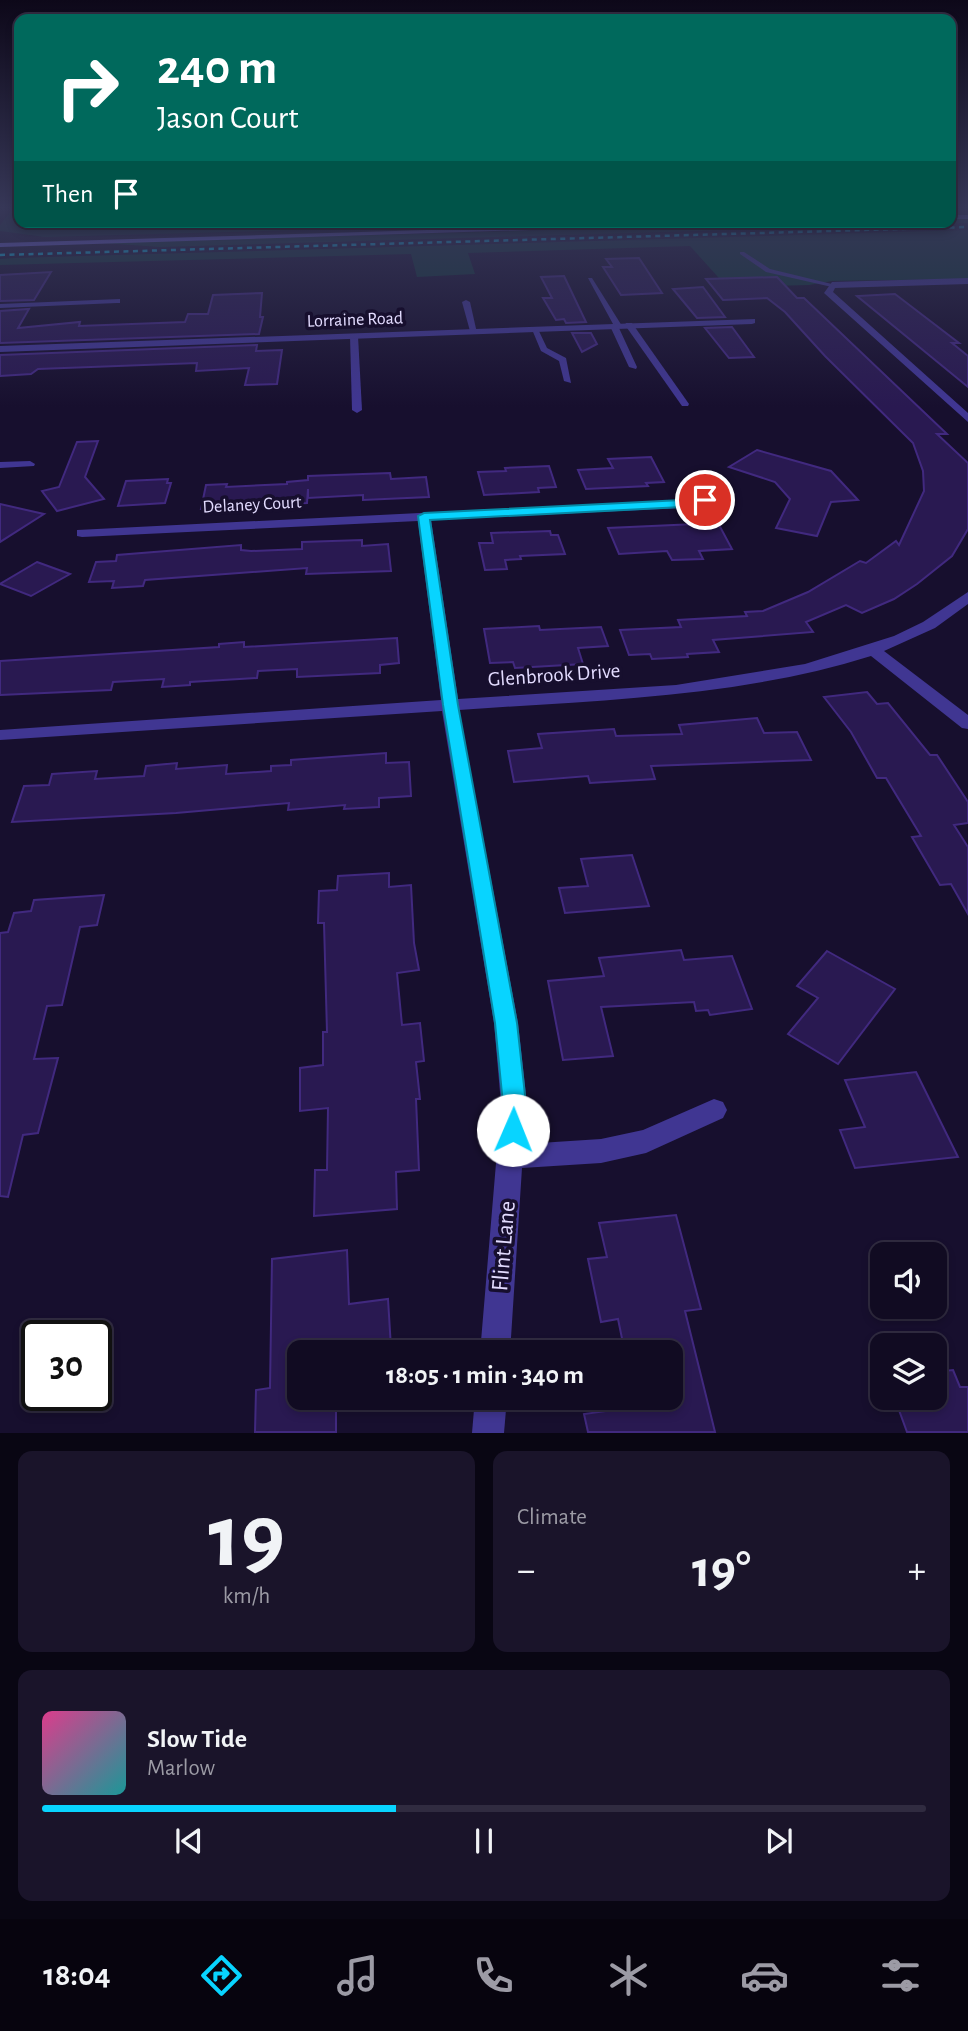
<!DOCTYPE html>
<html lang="en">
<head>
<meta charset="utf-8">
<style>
	body { margin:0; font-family:"Alegreya Sans",sans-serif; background:#1a142a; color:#f1f3f6; height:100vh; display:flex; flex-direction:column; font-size:26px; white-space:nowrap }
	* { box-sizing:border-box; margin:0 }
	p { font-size:23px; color:#9c9ba5 }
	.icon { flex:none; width:38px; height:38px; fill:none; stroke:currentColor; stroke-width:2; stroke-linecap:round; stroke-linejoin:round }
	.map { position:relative; height:1433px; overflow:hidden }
	.drawer { display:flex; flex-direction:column; gap:18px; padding:18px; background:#090613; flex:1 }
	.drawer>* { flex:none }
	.banner { position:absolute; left:14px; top:14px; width:942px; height:214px; border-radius:14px; box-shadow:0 4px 10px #0003,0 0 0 2px #302b40; background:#00695c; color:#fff; overflow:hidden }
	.controls { position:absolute; left:870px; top:1242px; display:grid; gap:14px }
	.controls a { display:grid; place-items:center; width:77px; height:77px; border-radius:14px; background:#110b22; box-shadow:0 4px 10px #0003,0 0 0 2px #302b40; font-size:35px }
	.speed { position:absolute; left:21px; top:1320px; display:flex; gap:14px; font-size:35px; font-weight:700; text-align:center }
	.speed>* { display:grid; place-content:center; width:91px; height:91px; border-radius:50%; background:#110b22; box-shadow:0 4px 10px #0003,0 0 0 2px #302b40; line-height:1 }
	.speed .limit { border:4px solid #111; border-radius:10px; background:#fff; color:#111 }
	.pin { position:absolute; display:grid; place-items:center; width:60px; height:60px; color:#fff; margin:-30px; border:4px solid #fff; border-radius:50%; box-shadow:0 2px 7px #0007 }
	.me { position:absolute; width:77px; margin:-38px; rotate:1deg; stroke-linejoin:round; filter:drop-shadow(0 0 5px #0008) }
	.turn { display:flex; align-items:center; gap:24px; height:147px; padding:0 28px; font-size:32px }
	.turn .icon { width:91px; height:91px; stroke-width:2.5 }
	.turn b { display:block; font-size:49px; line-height:60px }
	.then { display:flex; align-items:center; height:66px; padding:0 28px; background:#0003; gap:14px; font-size:26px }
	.big { font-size:52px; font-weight:700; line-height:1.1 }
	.drawer .card { flex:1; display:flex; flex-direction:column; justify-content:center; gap:10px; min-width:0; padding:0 24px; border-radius:14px; background:#1a142a }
	.drawer .dial { align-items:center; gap:0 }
	.dial b { font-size:91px; line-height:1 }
	.song { display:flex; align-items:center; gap:21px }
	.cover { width:84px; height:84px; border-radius:10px; background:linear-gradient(135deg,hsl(330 70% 55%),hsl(180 70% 35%)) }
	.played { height:7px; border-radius:4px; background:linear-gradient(90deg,#08d4ff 40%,#302b40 40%) }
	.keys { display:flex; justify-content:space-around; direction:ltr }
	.heat { display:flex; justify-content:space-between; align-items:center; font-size:38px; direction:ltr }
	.drawer .tiles { flex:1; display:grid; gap:18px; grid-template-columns:1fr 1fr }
	.card:last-child { grid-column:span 2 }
	.trip { position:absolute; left:287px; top:1340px; width:396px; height:70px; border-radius:14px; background:#110b22; box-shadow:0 4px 10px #0003,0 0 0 2px #302b40; font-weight:700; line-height:70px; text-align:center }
	.dock { display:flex; height:112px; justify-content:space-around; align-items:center; background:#07040e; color:#9c9ba5 }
	.dock .icon { width:49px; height:49px }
	.dock .on { color:#08d4ff }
	.dock b { font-size:32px; color:#f1f3f6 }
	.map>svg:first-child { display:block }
	.green { fill:#113739 }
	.building { fill:#291951; stroke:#41297f; stroke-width:2 }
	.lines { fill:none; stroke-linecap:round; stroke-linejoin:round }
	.lane { fill:#403692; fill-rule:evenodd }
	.street { fill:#403692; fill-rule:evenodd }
	.secondary { fill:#8173ff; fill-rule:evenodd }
	.rail { stroke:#08d4ff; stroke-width:2.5; stroke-dasharray:5 4.5; stroke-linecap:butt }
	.route { fill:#08d4ff; stroke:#058aa6; stroke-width:2 }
	.labels { text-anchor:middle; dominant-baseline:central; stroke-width:7; stroke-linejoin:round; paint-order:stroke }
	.far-street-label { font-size:18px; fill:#e3dcff; stroke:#170f2e }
	.street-label { font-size:21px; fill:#e3dcff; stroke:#170f2e }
	.near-street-label { font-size:24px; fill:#e3dcff; stroke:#170f2e }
</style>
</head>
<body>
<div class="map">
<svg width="968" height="1433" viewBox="0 0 968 1433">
	<rect width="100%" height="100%" fill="#170f2e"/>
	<!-- green -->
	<g class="green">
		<polygon points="15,206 19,206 19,222 596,222 45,237 0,231 0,225"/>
		<polygon points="968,218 968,223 160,247 102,243 825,222 950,222 950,219"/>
		<polygon points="968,230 968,279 832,281 809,285 727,287 690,246 468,253 475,274 417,277 411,254 0,265 0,259 14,258"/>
	</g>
	<!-- building -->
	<g class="building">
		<polygon points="639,258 662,293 621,295 603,267 612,267 606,259"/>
		<polygon points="51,272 34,300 0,301 0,275"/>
		<polygon points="564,276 574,297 586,322 566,323 564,319 556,320 543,298 552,298 541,277"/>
		<polygon points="777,277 797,298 804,298 947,434 937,434 968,463 968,529 952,556 917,584 894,599 862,613 846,605 806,622 813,632 713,640 719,652 687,654 688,657 652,659 650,654 629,655 620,630 681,627 678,620 747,616 745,612 763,611 808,592 860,561 866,563 896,541 899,545 924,491 923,471 913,443 825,356 785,312 767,298 723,300 706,279"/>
		<polygon points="703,287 725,317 697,318 673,289"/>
		<polygon points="262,293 260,317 263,317 259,334 0,343 0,311 29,309 18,328 80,322 79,326 185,322 188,314 208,314 213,295"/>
		<polygon points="895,294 959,343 952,343 968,356 968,387 857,296"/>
		<polygon points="732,327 754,357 729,358 705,328"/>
		<polygon points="572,333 591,333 597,344 582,352"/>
		<polygon points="257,345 256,351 282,350 277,384 245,385 249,368 196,371 197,363 38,369 31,374 0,376 0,355"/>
		<polygon points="98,441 85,477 104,499 57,511 42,491 59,487 77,442"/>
		<polygon points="757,450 831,471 858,500 831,502 817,536 776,528 790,499 775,482 729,467"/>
		<polygon points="651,457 664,482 646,483 648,486 586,489 578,470 613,468 608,459"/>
		<polygon points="549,466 556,487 538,488 539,492 484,495 478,472 506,471 505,468"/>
		<polygon points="390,473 391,479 426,477 429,497 363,500 363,495 308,498 308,489 307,503 201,509 206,485 227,484 226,487 287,484 287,482 308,480 308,476"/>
		<polygon points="168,479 167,483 171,483 165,503 118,506 126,481"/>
		<polygon points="0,504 44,514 0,542"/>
		<polygon points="718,523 732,549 699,551 703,559 672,560 667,551 619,554 608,528"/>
		<polygon points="550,531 551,535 558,535 565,554 520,556 521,559 505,560 507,569 485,570 479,543 493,543 491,533"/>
		<polygon points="362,540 362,546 388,544 391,571 306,574 307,568 145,580 143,586 112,588 114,581 89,582 96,562 116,561 117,555 241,545 241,550 251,551 302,549 302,542"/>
		<polygon points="37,562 70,574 31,596 0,584"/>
		<polygon points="539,626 540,630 601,627 608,646 578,648 583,664 515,668 513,662 490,663 484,629"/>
		<polygon points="397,638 399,663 380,665 380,673 297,677 297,669 258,671 257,678 190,682 190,685 162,687 164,679 113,682 111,690 0,695 0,661 219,647 219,644 244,642 244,647"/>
		<polygon points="867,692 877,704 888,703 930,755 937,755 968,802 968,823 954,825 968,847 968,914 951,884 940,885 912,837 921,836 886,778 877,778 851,732 824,697"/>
		<polygon points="757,718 764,733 797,732 811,760 651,766 655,779 590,783 588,776 514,782 508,751 542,748 538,734 614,729 616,736 682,734 679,725"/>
		<polygon points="386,753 386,763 409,762 411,796 379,798 379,807 344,809 345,805 288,810 289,803 176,813 12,822 24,786 49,785 52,774 97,771 95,779 144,776 146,766 177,763 176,769 227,765 226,774 271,771 271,766 291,765 291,760"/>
		<polygon points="632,855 649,906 565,913 559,888 588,886 581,859"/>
		<polygon points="389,873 389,887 411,885 414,943 419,970 397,973 402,1025 420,1023 424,1061 416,1062 420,1099 416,1099 419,1170 396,1172 397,1209 314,1216 315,1170 327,1170 328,1108 300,1111 300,1068 323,1065 323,1032 327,1032 324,923 318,923 319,891 337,890 338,876"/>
		<polygon points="104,895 97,925 80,927 62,1005 47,1006 34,1059 58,1058 38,1133 23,1135 8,1197 0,1196 0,933 8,932 14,913 31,911 34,900"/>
		<polygon points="681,950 684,960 732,956 752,1009 710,1015 708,1010 696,1011 694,1002 601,1007 613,1056 563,1060 548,981 604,976 599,958"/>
		<polygon points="827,951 895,989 838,1064 788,1034 818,998 797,986"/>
		<polygon points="916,1072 958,1157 855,1168 840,1130 865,1127 845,1080"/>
		<polygon points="676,1215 701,1309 685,1311 715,1432 588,1432 584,1414 636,1407 634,1398 670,1398 670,1353 625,1353 618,1319 601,1322 588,1259 607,1257 599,1223"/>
		<polygon points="347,1250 349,1304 388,1299 391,1348 354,1353 299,1353 299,1398 336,1398 336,1432 255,1432 256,1390 270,1388 272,1259"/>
		<polygon points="953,1370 960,1387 968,1387 968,1432 907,1432 896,1402 934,1399 934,1372"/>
	</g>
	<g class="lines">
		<!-- lane -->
		<g class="lane">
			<polygon points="740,252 744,252 770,269 836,285 832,287 766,272 740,254"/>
			<polygon points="588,278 592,278 622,326 619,328 637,367 636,369 629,367 610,326 613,324"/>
			<polygon points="120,299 120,303 117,303 0,308 0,304"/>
			<polygon points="466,300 470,302 477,333 470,331 462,302"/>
			<polygon points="626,323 632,323 689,404 688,406 682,406 625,325"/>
			<polygon points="531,327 537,327 547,348 566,358 571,383 564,381 559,361 541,351"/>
			<polygon points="354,334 358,336 362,410 357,413 352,410 350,336"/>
			<polygon points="30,461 35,464 34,466 0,468 0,462"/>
		</g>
		<!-- street -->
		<g class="street">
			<polygon points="968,278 968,284 835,288 833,292 968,413 968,422 824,293 832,282"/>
			<polygon points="755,319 755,323 752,324 0,352 0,346"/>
			<path d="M727,492l5,1v6l-50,9 -251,12 27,179 218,-14 129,-21 89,-28 29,-14 45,-30v12l-33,24 -51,23 84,64v14l-6,-1 -91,-72c-134,42 -273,44 -412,54l59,313 9,81 -3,40 77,-5 42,-9 71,-31 9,3 4,8 -4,8 -77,35 -45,10 -79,5 -12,185h-30l21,-249 -7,-81 -52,-312 -442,29v-10l441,-30 -23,-179 -336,16 -5,-1v-6l605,-30z"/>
			<polygon points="475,1398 507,1398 504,1433 472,1433"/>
		</g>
		<!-- secondary -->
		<g class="secondary">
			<rect x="950" y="215" width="18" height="4"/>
			<polygon points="688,222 777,222 0,247 0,243"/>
		</g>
		<!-- rail -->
		<polyline class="rail" points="0,255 968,227"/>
	</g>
	<!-- sky -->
	<linearGradient id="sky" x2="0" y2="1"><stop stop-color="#0d0819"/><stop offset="0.51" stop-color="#363757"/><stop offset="1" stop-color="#363757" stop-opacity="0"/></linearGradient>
	<rect width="968" height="407" fill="url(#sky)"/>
	<!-- route -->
	<polygon class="route" points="705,497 711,500 709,503 682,507 430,520 458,705 517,1023 526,1104 524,1130 521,1138 513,1141 504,1138 501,1130 503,1104 495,1023 443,705 418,516 424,513 682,500"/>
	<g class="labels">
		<!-- far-street labels -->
		<g class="far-street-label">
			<text transform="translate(355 320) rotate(-2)">Lorraine Road</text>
			<text transform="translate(252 505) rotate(-3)">Delaney Court</text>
		</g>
		<!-- street labels -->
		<g class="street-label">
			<text transform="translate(554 675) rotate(-4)">Glenbrook Drive</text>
		</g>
		<!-- near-street labels -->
		<g class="near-street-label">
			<text transform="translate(504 1246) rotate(-85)">Flint Lane</text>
		</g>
	</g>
</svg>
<div class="controls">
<a><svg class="icon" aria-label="sound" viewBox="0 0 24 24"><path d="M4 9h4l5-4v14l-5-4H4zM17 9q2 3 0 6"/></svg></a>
<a><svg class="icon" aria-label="layers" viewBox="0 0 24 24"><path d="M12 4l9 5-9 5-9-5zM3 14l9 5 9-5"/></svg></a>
</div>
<div class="speed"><div class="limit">30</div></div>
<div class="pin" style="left:705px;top:500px;background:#d93025"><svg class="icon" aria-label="arrive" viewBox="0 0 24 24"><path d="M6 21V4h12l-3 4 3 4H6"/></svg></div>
<svg class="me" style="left:513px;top:1130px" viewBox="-20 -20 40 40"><circle r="19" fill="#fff"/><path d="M0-13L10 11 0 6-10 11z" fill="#08d4ff"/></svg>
<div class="trip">18:05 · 1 min · 340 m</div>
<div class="banner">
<div class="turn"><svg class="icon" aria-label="right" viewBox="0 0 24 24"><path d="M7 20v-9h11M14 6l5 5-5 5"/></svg><div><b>240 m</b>Jason Court</div></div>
<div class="then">Then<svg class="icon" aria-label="arrive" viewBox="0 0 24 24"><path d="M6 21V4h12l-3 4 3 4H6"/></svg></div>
</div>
</div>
<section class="drawer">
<div class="tiles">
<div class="card dial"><b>19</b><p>km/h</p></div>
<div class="card"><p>Climate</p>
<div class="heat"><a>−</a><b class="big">19°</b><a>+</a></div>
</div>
<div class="card">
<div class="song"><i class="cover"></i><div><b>Slow Tide</b><p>Marlow</p></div></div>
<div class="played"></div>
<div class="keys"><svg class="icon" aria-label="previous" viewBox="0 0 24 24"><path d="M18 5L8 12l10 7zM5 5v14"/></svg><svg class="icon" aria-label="pause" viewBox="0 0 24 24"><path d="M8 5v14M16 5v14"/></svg><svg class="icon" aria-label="next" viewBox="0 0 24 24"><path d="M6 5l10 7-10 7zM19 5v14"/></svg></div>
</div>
</div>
</section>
<nav class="dock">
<b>18:04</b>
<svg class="icon on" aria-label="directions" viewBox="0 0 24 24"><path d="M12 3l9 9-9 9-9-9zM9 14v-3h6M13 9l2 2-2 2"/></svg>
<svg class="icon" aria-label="music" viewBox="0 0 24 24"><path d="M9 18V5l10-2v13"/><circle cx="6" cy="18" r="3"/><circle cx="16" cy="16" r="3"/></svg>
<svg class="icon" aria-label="phone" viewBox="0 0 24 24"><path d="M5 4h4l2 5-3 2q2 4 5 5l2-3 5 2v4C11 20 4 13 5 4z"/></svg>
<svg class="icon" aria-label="climate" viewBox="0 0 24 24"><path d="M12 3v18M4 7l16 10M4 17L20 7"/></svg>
<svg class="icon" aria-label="car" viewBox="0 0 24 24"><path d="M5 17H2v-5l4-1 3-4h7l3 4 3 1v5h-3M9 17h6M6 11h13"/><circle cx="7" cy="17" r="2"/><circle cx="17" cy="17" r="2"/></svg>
<svg class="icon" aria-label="filters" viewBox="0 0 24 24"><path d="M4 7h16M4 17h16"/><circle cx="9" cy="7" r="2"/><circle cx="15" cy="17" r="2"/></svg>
</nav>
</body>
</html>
